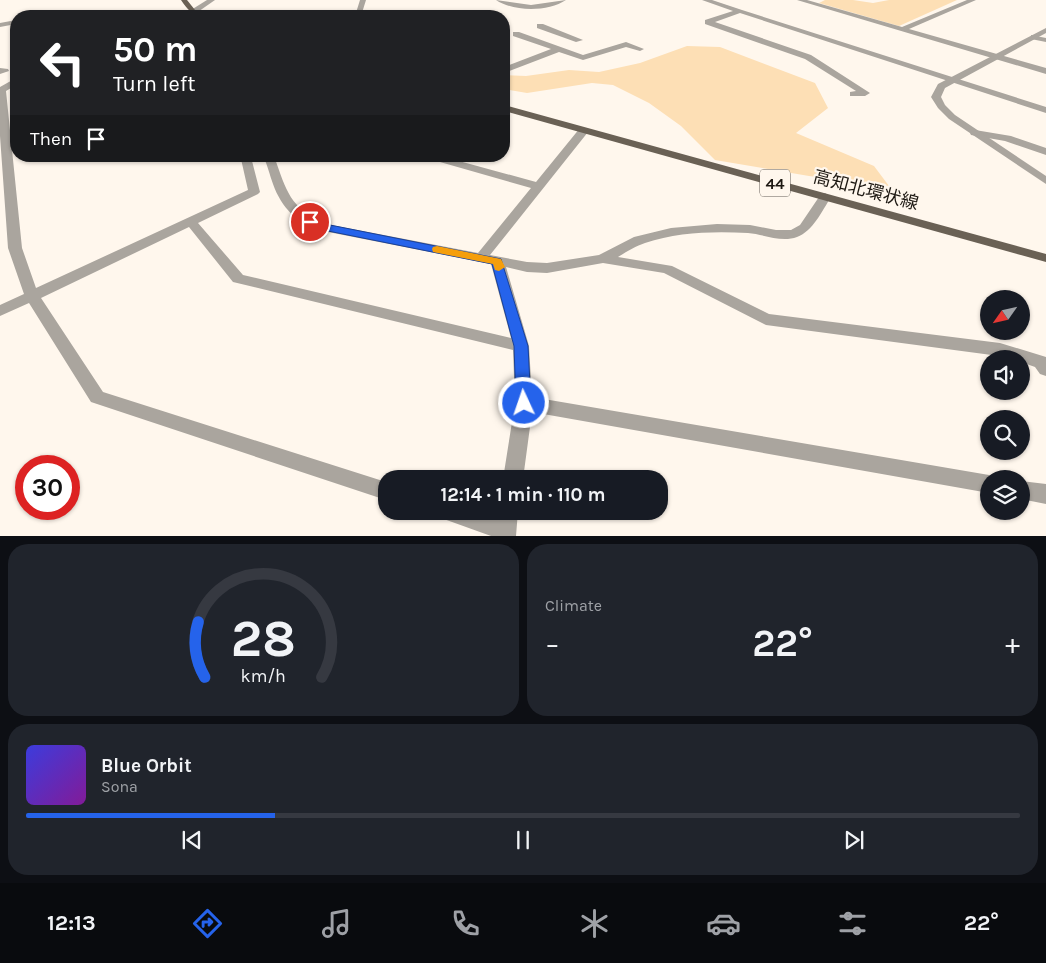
<!DOCTYPE html>
<html lang="en">
<head>
<meta charset="utf-8">
<style>
	body { margin:0; font-family:Karla,"Noto Sans JP",sans-serif; background:#20242c; color:#f1f3f6; height:100vh; display:flex; flex-direction:column; font-size:19px; white-space:nowrap }
	* { box-sizing:border-box; margin:0 }
	p { font-size:16px; color:#9ea1a6 }
	.icon { flex:none; width:28px; height:28px; fill:none; stroke:currentColor; stroke-width:2; stroke-linecap:round; stroke-linejoin:round }
	.map { position:relative; height:536px; overflow:hidden }
	.drawer { display:flex; flex-direction:column; gap:8px; padding:8px; background:#0d0f14; flex:1 }
	.drawer>* { flex:none }
	.banner { position:absolute; left:10px; top:10px; width:500px; height:152px; border-radius:20px; box-shadow:0 1px 4px #0004; background:#202124; color:#fff; overflow:hidden }
	.needle { width:32px; rotate:236deg }
	.buttons { position:absolute; left:980px; top:290px; display:grid; gap:10px }
	.buttons a { display:grid; place-items:center; width:50px; height:50px; border-radius:50%; background:#171b24; box-shadow:0 1px 4px #0004; font-size:25px }
	.speed { position:absolute; left:15px; top:455px; display:flex; gap:10px; font-size:25px; font-weight:700; text-align:center }
	.speed>* { display:grid; place-content:center; width:65px; height:65px; border-radius:50%; background:#171b24; box-shadow:0 1px 4px #0004; line-height:1 }
	.speed .limit { border:8px solid #d22; background:#fff; color:#111 }
	.pin { position:absolute; display:grid; place-items:center; width:42px; height:42px; color:#fff; margin:-21px; border:2px solid #fff; border-radius:50%; box-shadow:0 1px 5px #0007 }
	.me { position:absolute; width:55px; margin:-28px; rotate:357deg; stroke-linejoin:round; filter:drop-shadow(0 0 4px #0008) }
	.turn { display:flex; align-items:center; gap:18px; height:105px; padding:0 20px; font-size:22px }
	.turn .icon { width:65px; height:65px; stroke-width:2.5 }
	.turn b { display:block; font-size:35px; line-height:42px }
	.then { display:flex; align-items:center; height:48px; padding:0 20px; background:#0003; gap:10px; font-size:19px }
	.big { font-size:38px; font-weight:700; line-height:1.1 }
	.drawer .tile { flex:1; display:flex; flex-direction:column; justify-content:center; gap:8px; min-width:0; padding:0 18px; border-radius:20px; background:#20242c }
	.drawer .dial { align-items:center; gap:0 }
	.dial svg { height:130px; overflow:visible; fill:none; stroke:#363941; stroke-width:7; stroke-linecap:round; text-anchor:middle }
	.dial text { fill:#f1f3f6; stroke:none }
	.song { display:flex; align-items:center; gap:15px }
	.cover { width:60px; height:60px; border-radius:8px; background:linear-gradient(135deg,hsl(240 70% 55%),hsl(290 70% 35%)) }
	.played { height:5px; border-radius:2px; background:linear-gradient(90deg,#2563eb 25%,#363941 25%) }
	.keys { display:flex; justify-content:space-around; direction:ltr }
	.heat { display:flex; justify-content:space-between; align-items:center; font-size:28px; direction:ltr }
	.drawer .tiles { flex:1; display:grid; gap:8px; grid-template-columns:1fr 1fr }
	.tile:last-child { grid-column:span 2 }
	.trip { position:absolute; left:378px; top:470px; width:290px; height:50px; border-radius:20px; background:#171b24; box-shadow:0 1px 4px #0004; font-weight:700; line-height:50px; text-align:center }
	.dock { display:flex; height:80px; justify-content:space-around; align-items:center; background:#090b0e; color:#9ea1a6 }
	.dock .icon { width:35px; height:35px }
	.dock .on { color:#2563eb }
	.dock b { font-size:22px; color:#f1f3f6 }
	.map>svg:first-child { display:block }
	.green { fill:#fddfb5 }
	.lines { fill:none; stroke-linecap:round; stroke-linejoin:round }
	.minor { fill:#aaa59e; fill-rule:evenodd }
	.tertiary { fill:#aaa59e; fill-rule:evenodd }
	.primary { fill:#6a6155; fill-rule:evenodd }
	.route { fill:#2563eb; stroke:#184099 }
	.slow { fill:#f59e0b }
	.labels { text-anchor:middle; dominant-baseline:central; stroke-width:4.5; stroke-linejoin:round; paint-order:stroke }
	.shield { fill:#fff7ed; stroke:#615b54; stroke-width:1 }
	.shield-label { font-size:16px; font-weight:bold; fill:#1d1812 }
	.street-label { font-size:18px; fill:#1d1812; stroke:#fff7ed }
</style>
</head>
<body>
<div class="map">
<svg width="1046" height="536" viewBox="0 0 1046 536">
	<rect width="100%" height="100%" fill="#fff7ed"/>
	<!-- green -->
	<g class="green">
		<polygon points="825,0 853,0 873,3 889,0 957,0 899,26 819,3"/>
		<polygon points="687,46 720,47 815,83 828,108 796,133 874,166 889,186 809,176 715,160 681,126 649,103 613,85 592,83 527,93 504,89 504,75 526,76 569,70 599,72 640,63"/>
	</g>
	<g class="lines">
		<!-- minor -->
		<g class="minor">
			<polygon points="207,0 215,0 192,16 185,16 191,10"/>
			<polygon points="360,0 366,0 361,16 355,16"/>
			<path d="M496,0l35,5 35,-5c-18,12 -52,12 -70,0z"/>
			<polygon points="702,0 712,0 742,10 1046,107 1046,113 740,13 715,22 811,55 870,93 865,96 850,96 850,92 856,91 805,59 705,24 705,20 733,11"/>
			<polygon points="797,0 807,0 902,27 967,0 976,0 909,29 1046,68 1046,74"/>
			<polygon points="69,10 72,12 73,16 67,16 66,15 43,16"/>
			<polygon points="16,20 16,24 0,27 0,23"/>
			<polygon points="537,24 543,24 583,40 576,42 537,28"/>
			<polygon points="513,32 519,32 583,55 626,42 644,49 640,51 626,47 583,60 559,52 504,73 504,67 551,49 513,36"/>
			<polygon points="1031,35 1046,38 1046,42 1031,39"/>
			<polygon points="0,68 8,69 9,71 0,74"/>
			<path d="M16,78v7l-10,6 16,157 14,40 212,-98 -7,-31 3,-3h30c13,36 15,51 52,68l152,29 53,-65 -91,-26 -1,-2 1,-2h8l88,24 44,-54h8v4l-98,123 37,7 20,1 52,-8 35,-18 37,-9 46,-4 33,1 26,5h15l9,-5 21,-31 4,-1 6,4c-9,14 -18,34 -34,40 -16,6 -34,-3 -49,-4 -34,-2 -71,-1 -103,10 -9,3 -19,9 -27,14l54,9 97,48 231,29 46,14v19l-6,-2 -5,-7 -14,-5v-3l-255,-34 -102,-52 -61,-10 -56,10 -20,-1 -21,-5 23,79 3,51 457,78 7,4h-7v14l-457,-81 -9,67h-20l12,-76 -2,-53 -280,-68 -44,-55 -148,71 62,94 283,90v18l-295,-98 -62,-99 -29,13v-11l24,-11 -16,-46 -8,-112v-49zM264,158c3,6 6,18 9,26 8,23 25,41 50,47l168,33 20,74 -268,-63 -45,-52 60,-29 2,-2 -8,-31z"/>
			<polygon points="975,130 1011,136 1046,148 1046,155 1005,141 971,135 970,133"/>
			<polygon points="1021,481 1046,484 1046,504 1021,499"/>
			<polygon points="438,511 480,511 497,517 498,511 518,511 516,536 491,536 441,518"/>
		</g>
		<!-- tertiary -->
		<polygon class="tertiary" points="1046,28 1046,33 945,88 941,97 945,105 955,115 1046,176 1046,184 949,119 938,108 931,97 938,84"/>
		<!-- primary -->
		<g class="primary">
			<path d="M181,0h6l8,10 12,6c-14,1 -19,-6 -26,-16z"/>
			<polygon points="504,105 1046,254 1046,262 504,111"/>
		</g>
	</g>
	<!-- route -->
	<polygon class="route" points="310,218 325,224 501,259 528,346 531,403 529,407 524,409 519,407 516,403 514,346 492,264 323,230 306,224 305,222"/>
	<!-- slow -->
	<polygon class="slow" points="437,246 501,259 505,267 499,271 495,270 493,264 433,252 432,249 433,247"/>
	<g class="labels">
		<!-- shield labels -->
		<rect class="shield" x="760" y="169.5" width="30" height="27" rx="4"/>
		<g class="shield-label">
			<text x="775" y="183">44</text>
		</g>
		<!-- street labels -->
		<g class="street-label">
			<text transform="translate(866 190) rotate(15)">高知北環状線</text>
		</g>
	</g>
</svg>
<div class="buttons">
<a><svg class="needle" viewBox="-14 -14 28 28"><path d="M0-13l5 13h-10z" fill="#e53935"/><path d="M0 13l5-13h-10z" fill="#9ea1a6"/></svg></a>
<a><svg class="icon" aria-label="sound" viewBox="0 0 24 24"><path d="M4 9h4l5-4v14l-5-4H4zM17 9q2 3 0 6"/></svg></a>
<a><svg class="icon" aria-label="search" viewBox="0 0 24 24"><circle cx="10" cy="10" r="6"/><path d="M15 15l6 6"/></svg></a>
<a><svg class="icon" aria-label="layers" viewBox="0 0 24 24"><path d="M12 4l9 5-9 5-9-5zM3 14l9 5 9-5"/></svg></a>
</div>
<div class="speed"><div class="limit">30</div></div>
<div class="pin" style="left:310px;top:222px;background:#d93025"><svg class="icon" aria-label="arrive" viewBox="0 0 24 24"><path d="M6 21V4h12l-3 4 3 4H6"/></svg></div>
<svg class="me" style="left:524px;top:403px" viewBox="-20 -20 40 40"><circle r="17" fill="#2563eb" stroke="#fff" stroke-width="3"/><path d="M0-11L8 9 0 5-8 9z" fill="#fff"/></svg>
<div class="trip">12:14 · 1 min · 110 m</div>
<div class="banner">
<div class="turn"><svg class="icon" aria-label="left" viewBox="0 0 24 24"><path d="M17 20v-9H6M10 6l-5 5 5 5"/></svg><div><b>50 m</b>Turn left</div></div>
<div class="then">Then<svg class="icon" aria-label="arrive" viewBox="0 0 24 24"><path d="M6 21V4h12l-3 4 3 4H6"/></svg></div>
</div>
</div>
<section class="drawer">
<div class="tiles">
<div class="tile dial"><svg viewBox="0 0 100 80">
<path d="M14 69A42 42 0 1 1 86 69"/>
<path d="M14 69A42 42 0 0 1 10 35" stroke="#2563eb"/>
<text x="50" y="56" font-size="32" font-weight="700">28</text>
<text x="50" y="72" font-size="11">km/h</text>
</svg></div>
<div class="tile"><p>Climate</p>
<div class="heat"><a>−</a><b class="big">22°</b><a>+</a></div>
</div>
<div class="tile">
<div class="song"><i class="cover"></i><div><b>Blue Orbit</b><p>Sona</p></div></div>
<div class="played"></div>
<div class="keys"><svg class="icon" aria-label="previous" viewBox="0 0 24 24"><path d="M18 5L8 12l10 7zM5 5v14"/></svg><svg class="icon" aria-label="pause" viewBox="0 0 24 24"><path d="M8 5v14M16 5v14"/></svg><svg class="icon" aria-label="next" viewBox="0 0 24 24"><path d="M6 5l10 7-10 7zM19 5v14"/></svg></div>
</div>
</div>
</section>
<nav class="dock">
<b>12:13</b>
<svg class="icon on" aria-label="directions" viewBox="0 0 24 24"><path d="M12 3l9 9-9 9-9-9zM9 14v-3h6M13 9l2 2-2 2"/></svg>
<svg class="icon" aria-label="music" viewBox="0 0 24 24"><path d="M9 18V5l10-2v13"/><circle cx="6" cy="18" r="3"/><circle cx="16" cy="16" r="3"/></svg>
<svg class="icon" aria-label="phone" viewBox="0 0 24 24"><path d="M5 4h4l2 5-3 2q2 4 5 5l2-3 5 2v4C11 20 4 13 5 4z"/></svg>
<svg class="icon" aria-label="climate" viewBox="0 0 24 24"><path d="M12 3v18M4 7l16 10M4 17L20 7"/></svg>
<svg class="icon" aria-label="car" viewBox="0 0 24 24"><path d="M5 17H2v-5l4-1 3-4h7l3 4 3 1v5h-3M9 17h6M6 11h13"/><circle cx="7" cy="17" r="2"/><circle cx="17" cy="17" r="2"/></svg>
<svg class="icon" aria-label="filters" viewBox="0 0 24 24"><path d="M4 7h16M4 17h16"/><circle cx="9" cy="7" r="2"/><circle cx="15" cy="17" r="2"/></svg>
<b>22°</b>
</nav>
</body>
</html>
